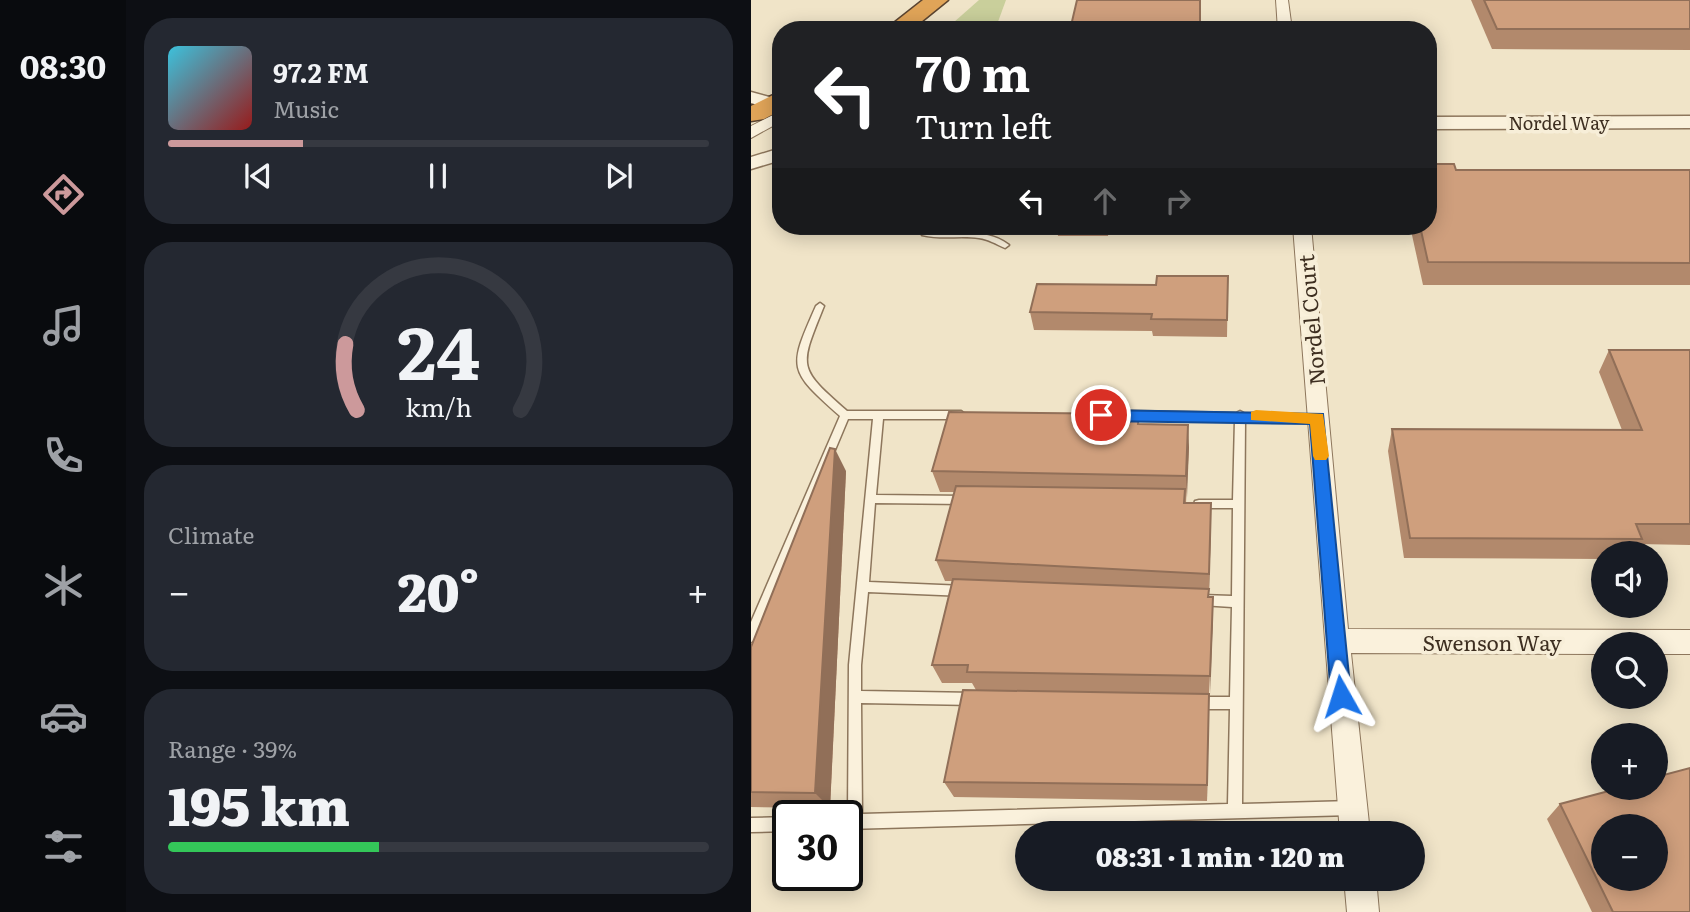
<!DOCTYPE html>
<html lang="en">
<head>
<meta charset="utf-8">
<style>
	body { margin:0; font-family:Literata,serif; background:#242831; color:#f1f3f6; height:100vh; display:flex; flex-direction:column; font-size:26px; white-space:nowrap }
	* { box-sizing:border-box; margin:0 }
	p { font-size:23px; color:#9ea1a6 }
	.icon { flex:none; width:38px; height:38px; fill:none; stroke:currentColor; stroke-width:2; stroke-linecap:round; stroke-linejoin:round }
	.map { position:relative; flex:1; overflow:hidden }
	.panel { display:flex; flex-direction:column; gap:18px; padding:18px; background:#0d0f14; width:625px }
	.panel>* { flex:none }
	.top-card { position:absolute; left:21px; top:21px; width:665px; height:214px; border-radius:28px; box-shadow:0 4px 18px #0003; background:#202124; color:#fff; overflow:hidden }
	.tools { position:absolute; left:840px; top:541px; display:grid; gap:14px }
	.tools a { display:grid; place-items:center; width:77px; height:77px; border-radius:50%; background:#171b24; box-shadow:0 4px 18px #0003; font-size:35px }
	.speed { position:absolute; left:21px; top:800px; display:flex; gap:14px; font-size:35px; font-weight:700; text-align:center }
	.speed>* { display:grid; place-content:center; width:91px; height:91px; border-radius:50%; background:#171b24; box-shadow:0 4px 18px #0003; line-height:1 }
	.speed .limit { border:4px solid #111; border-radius:10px; background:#fff; color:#111 }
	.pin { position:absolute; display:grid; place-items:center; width:60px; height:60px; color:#fff; margin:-30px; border:4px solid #fff; border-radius:50%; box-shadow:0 2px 7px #0007 }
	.me { position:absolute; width:77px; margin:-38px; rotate:354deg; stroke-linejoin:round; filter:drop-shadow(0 0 5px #0008) }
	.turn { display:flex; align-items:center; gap:24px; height:147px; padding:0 28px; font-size:32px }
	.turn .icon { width:91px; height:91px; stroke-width:2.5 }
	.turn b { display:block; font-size:49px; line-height:60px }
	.lanes { display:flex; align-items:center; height:66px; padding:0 28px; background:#0003; justify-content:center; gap:35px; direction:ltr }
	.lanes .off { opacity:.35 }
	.big { font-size:52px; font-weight:800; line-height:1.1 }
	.panel .tile { flex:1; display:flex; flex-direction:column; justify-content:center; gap:10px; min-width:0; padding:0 24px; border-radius:28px; background:#242831 }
	.panel .dial { align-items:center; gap:0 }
	.dial svg { height:182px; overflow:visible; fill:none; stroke:#363941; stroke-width:7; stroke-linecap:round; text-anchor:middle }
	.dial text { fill:#f1f3f6; stroke:none }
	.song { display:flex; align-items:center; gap:21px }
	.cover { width:84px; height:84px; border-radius:10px; background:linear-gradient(135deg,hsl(190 70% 55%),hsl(0 70% 35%)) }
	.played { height:7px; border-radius:4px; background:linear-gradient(90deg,#cc999b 25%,#363941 25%) }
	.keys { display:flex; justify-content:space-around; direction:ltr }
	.heat { display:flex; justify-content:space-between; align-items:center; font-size:38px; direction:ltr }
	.charge { height:10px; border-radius:5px; background:linear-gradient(90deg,#34c759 39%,#363941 0) }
	.trip { position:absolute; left:264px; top:821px; width:410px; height:70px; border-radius:35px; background:#171b24; box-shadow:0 4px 18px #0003; font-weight:800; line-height:70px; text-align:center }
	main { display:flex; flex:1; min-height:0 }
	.menu { display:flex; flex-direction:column; width:126px; justify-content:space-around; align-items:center; background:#090b0e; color:#9ea1a6 }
	.menu .icon { width:49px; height:49px }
	.menu .current { color:#cc999b }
	.menu b { font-size:32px; color:#f1f3f6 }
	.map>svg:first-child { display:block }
	.green { fill:#c9cf9b }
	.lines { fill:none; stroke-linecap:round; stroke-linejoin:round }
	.service-casing { stroke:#8d765c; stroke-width:3 }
	.minor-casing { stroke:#8d765c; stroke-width:2 }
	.tertiary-casing { stroke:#8d765c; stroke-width:3 }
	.motorway-casing { stroke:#5b4430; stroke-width:3 }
	.service { fill:#faf1dc; fill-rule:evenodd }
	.minor { fill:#faf1dc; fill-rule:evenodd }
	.tertiary { fill:#faf1dc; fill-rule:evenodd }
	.motorway { fill:#e0a458; fill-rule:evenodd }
	.wall { fill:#b2896c }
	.shaded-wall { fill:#916f58 }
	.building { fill:#cf9f7d; stroke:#916f58; stroke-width:2; fill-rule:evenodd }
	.route { fill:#1a73e8; stroke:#114b97; stroke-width:2 }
	.slow { fill:#f59e0b }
	.labels { text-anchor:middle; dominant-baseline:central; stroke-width:7; stroke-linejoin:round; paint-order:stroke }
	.far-street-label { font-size:18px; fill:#3d2e20; stroke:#f7eed8 }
	.street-label { font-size:21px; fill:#3d2e20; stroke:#f7eed8 }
</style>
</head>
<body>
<main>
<nav class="menu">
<b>08:30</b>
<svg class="icon current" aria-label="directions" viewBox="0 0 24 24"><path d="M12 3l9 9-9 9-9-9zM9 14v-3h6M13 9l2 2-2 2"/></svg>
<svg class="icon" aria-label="music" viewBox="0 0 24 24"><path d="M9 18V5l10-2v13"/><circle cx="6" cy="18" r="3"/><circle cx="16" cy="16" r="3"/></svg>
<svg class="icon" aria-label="phone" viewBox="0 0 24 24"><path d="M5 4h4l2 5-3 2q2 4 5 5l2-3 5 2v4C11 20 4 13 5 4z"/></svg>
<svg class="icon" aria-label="climate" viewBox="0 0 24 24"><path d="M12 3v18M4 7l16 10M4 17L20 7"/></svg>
<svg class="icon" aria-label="car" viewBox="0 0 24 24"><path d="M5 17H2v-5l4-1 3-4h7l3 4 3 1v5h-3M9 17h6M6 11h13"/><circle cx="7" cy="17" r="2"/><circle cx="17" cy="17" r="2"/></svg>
<svg class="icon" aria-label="filters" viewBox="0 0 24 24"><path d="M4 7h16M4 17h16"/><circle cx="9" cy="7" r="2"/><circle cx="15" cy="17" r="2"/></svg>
</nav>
<section class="panel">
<div class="tile">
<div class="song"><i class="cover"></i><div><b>97.2 FM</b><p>Music</p></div></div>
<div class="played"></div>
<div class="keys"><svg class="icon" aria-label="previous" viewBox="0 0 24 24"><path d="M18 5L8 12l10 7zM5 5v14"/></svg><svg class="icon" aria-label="pause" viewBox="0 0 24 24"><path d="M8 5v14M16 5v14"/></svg><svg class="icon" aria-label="next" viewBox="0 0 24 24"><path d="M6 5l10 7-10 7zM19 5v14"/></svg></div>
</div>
<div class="tile dial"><svg viewBox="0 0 100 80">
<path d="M14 69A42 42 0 1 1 86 69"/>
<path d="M14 69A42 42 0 0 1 9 40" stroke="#cc999b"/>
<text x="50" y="56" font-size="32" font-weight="700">24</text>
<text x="50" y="72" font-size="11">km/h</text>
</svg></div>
<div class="tile"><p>Climate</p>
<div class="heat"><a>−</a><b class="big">20°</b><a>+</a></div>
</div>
<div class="tile"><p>Range · 39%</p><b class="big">195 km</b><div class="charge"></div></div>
</section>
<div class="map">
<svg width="940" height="912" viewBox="0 0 940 912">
	<rect width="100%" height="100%" fill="#f0e4c8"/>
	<!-- green -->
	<polygon class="green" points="228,0 255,0 244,30 194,30"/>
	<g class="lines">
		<!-- service casing -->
		<g class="service-casing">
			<g id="service">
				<path d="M168,226h8l2,5 7,2c26,2 51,-5 73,12l-4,3c-9,-4 -17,-9 -26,-10 -21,-3 -35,2 -57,-3z"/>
				<path d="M69,303l4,3c-25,62 -27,61 23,105h114l5,4 -5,4h-78l-7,76 90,1 4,1 1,3 -1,3 -4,1 -91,-1 -6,79 96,4 4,1 2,4 -2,4 -4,1 -97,-4 -7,73v26l114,2 5,2 1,4 -1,4 -5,2 -114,-2 1,111 366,-10 2,-95h-32l-5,-2 -1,-4 1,-4 5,-2h32l2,-90 -31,-2 -4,-1 -2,-4 2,-4 4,-1 31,1 1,-88h-34l-4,-1 -1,-3 1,-3 4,-1h34l2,-80 -107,-1 -5,-4 5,-4 108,2 4,-2 4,2 78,2 1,3 -1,3 -4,1 -73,-1 -3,383 110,-3 5,2 2,5 -2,5 -5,2 -505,14v-13h-1l2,-1 1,-150 24,-246h-25l-91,217 -2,4 -4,2v-20l89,-206c-52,-46 -52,-47 -24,-110z"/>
				<polygon points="37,817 37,831 0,832 0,818"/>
			</g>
		</g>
		<!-- minor casing -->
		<g class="minor-casing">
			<g id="minor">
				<polygon points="525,0 537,0 541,30 527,30"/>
				<polygon points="24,114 29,116 29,122 0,138 0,126"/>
				<polygon points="542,226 560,226 597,629 940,630 940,654 905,654 905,644 852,644 852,654 600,653 619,833 589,833"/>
				<polygon points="593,878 625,878 628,912 596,912"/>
			</g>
		</g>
		<!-- tertiary casing -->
		<g class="tertiary-casing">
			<g id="tertiary">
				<polygon points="0,92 30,100 30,112 0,103"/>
				<polygon points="940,116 940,128 677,129 677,117"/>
				<polygon points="30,148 30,160 0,169 0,157"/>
			</g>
		</g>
		<!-- motorway casing -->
		<g class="motorway-casing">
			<g id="motorway">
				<polygon points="172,0 197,0 160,30 134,30"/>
				<polygon points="30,91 30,110 13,119 0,121 0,106"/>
			</g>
		</g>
		<!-- service -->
		<use href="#service" class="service"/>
		<!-- minor -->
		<use href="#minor" class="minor"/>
		<!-- tertiary -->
		<use href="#tertiary" class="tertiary"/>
		<!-- motorway -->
		<use href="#motorway" class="motorway"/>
	</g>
	<!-- wall -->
	<g class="wall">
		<polygon points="326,0 450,22 463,30 319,30"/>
		<polygon points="720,0 939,0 939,50 741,49"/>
		<polygon points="705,170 939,170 939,285 672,285 659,226 677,226"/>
		<polygon points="179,226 251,226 248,234 180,229"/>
		<polygon points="306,226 358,226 357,236 307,236"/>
		<polygon points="477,276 476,337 402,336 401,331 283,330 279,312 405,285"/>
		<polygon points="858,350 939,350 939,545 887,544 882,553 852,553 852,559 653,558 637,451 641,429 871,430 848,372"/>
		<polygon points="389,424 438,447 435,503 460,524 458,593 458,597 462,597 462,616 458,694 456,801 203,797 193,782 225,690 221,683 191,683 181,665 201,581 194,581 185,560 203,492 189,492 181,471"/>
		<polygon points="95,471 79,808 0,807 0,647"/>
		<polygon points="809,804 939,912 841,912 796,819"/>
	</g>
	<!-- shaded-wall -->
	<g class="shaded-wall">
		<polygon points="437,425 438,447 436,497 435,476"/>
		<polygon points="84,449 95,471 79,808 64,793"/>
		<polygon points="460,503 460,524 458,593 458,574"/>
		<polygon points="462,597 462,616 459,694 459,676"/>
		<polygon points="458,694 458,711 456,801 456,785"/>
	</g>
	<!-- building -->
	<g class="building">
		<polygon points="326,0 449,0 449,22 463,22 463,30 416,30 416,28 384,25 383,30 319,30"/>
		<polygon points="733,0 939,0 939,29 746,29"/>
		<polygon points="677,164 703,164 705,170 939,170 939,263 677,262 669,226 677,226"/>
		<polygon points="406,276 477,276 476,320 400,319 401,314 279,312 286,284 405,285"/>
		<polygon points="858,350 939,350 939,524 885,524 891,539 659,538 641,429 891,430"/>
		<polygon points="198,412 388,414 387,424 437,425 435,476 181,471"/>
		<polygon points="79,448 84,449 64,793 0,792 0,647"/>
		<polygon points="205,486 434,489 433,503 460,503 458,574 185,560"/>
		<polygon points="202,579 458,589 457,597 462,597 459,676 216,672 217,665 181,665"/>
		<polygon points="212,690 458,694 456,785 193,782"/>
		<path d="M939,768v144h-77l-53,-108 60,-16h36v-11zM852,826h53v52h-53z"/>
	</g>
	<!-- route -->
	<polygon class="route" points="350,410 572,414 600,696 597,703 590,706 583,703 580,696 559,424 350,421 342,415"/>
	<!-- slow -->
	<polygon class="slow" points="505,410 572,414 578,456 575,460 564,460 562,456 559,424 500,420 500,412"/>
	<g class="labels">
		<!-- far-street labels -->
		<g class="far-street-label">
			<text x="808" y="122">Nordel Way</text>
		</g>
		<!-- street labels -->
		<g class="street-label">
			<text transform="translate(559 320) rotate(-95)">Nordel Court</text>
			<text x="741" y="641">Swenson Way</text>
		</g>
	</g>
</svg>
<div class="tools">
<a><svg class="icon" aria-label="sound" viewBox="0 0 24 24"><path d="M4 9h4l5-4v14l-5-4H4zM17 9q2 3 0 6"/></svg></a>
<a><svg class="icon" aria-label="search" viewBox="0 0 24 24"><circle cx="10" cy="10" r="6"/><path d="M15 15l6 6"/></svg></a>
<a>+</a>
<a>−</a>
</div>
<div class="speed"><div class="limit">30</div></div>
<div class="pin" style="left:350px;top:415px;background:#d93025"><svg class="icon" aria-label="arrive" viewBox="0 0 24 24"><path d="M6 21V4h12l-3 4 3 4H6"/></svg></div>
<svg class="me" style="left:590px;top:696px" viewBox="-20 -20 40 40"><path d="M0-17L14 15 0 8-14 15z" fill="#1a73e8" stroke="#fff" stroke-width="4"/></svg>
<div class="trip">08:31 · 1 min · 120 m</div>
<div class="top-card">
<div class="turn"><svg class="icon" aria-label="left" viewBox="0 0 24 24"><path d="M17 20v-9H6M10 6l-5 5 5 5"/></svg><div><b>70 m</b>Turn left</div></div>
<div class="lanes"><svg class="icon" aria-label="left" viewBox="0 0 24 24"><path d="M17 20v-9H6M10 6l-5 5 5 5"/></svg><svg class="icon off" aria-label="ahead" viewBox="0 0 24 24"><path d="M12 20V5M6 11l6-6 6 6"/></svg><svg class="icon off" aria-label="right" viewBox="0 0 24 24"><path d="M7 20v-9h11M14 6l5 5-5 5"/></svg></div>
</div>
</div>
</main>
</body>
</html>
